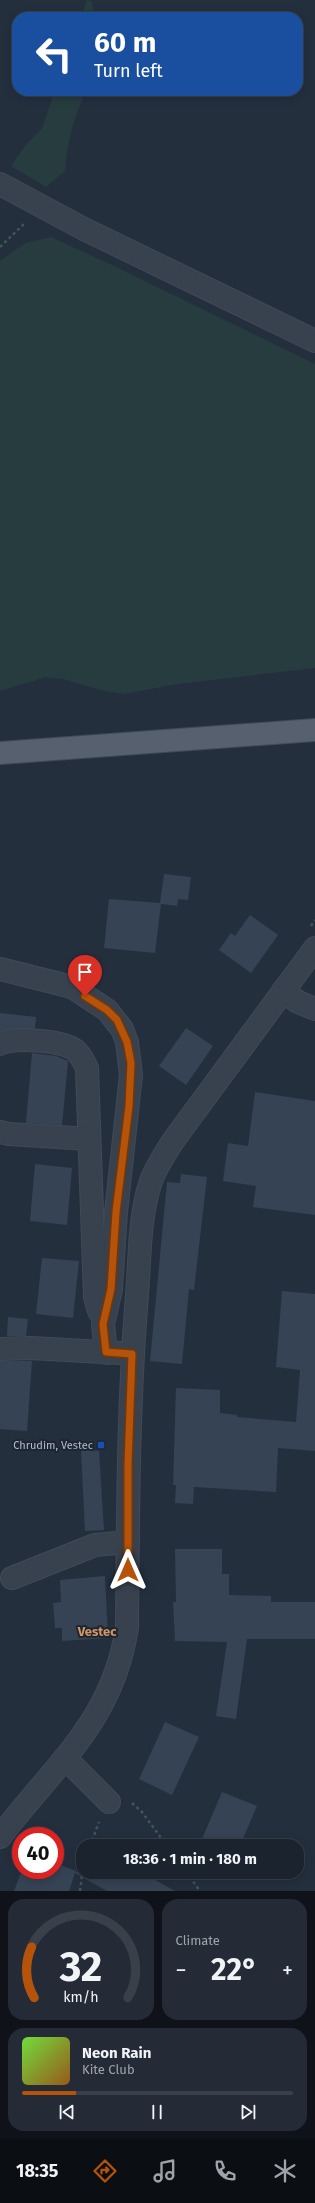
<!DOCTYPE html>
<html lang="en">
<head>
<meta charset="utf-8">
<style>
	body { margin:0; font-family:"Fira Sans",sans-serif; background:#242b36; color:#f1f3f6; height:100vh; display:flex; flex-direction:column; font-size:15px; white-space:nowrap }
	* { box-sizing:border-box; margin:0 }
	p { font-size:13px; color:#a0a4aa }
	.icon { flex:none; width:22px; height:22px; fill:none; stroke:currentColor; stroke-width:2; stroke-linecap:round; stroke-linejoin:round }
	.map { position:relative; height:1891px; overflow:hidden }
	.details { display:flex; flex-direction:column; gap:8px; padding:8px; background:#0f1319; flex:1 }
	.details>* { flex:none }
	.hud { position:absolute; left:12px; top:12px; width:291px; height:84px; border-radius:16px; box-shadow:0 2px 10px #0003,0 0 0 1px #39404a; background:#1a4fa0; color:#fff; overflow:hidden }
	.speed { position:absolute; left:12px; top:1827px; display:flex; gap:8px; font-size:20px; font-weight:700; text-align:center }
	.speed>* { display:grid; place-content:center; width:52px; height:52px; border-radius:50%; background:#1b232e; box-shadow:0 2px 10px #0003,0 0 0 1px #39404a; line-height:1 }
	.speed .limit { border:6px solid #d22; background:#fff; color:#111 }
	.pin { position:absolute; display:grid; place-items:center; width:34px; height:34px; color:#fff; margin:-41px -17px; border-radius:50% 50% 50% 0; rotate:-45deg; box-shadow:0 0 4px #0007 }
	.pin .icon { rotate:45deg }
	.me { position:absolute; width:44px; margin:-22px; rotate:0deg; stroke-linejoin:round; filter:drop-shadow(0 0 3px #0008) }
	.turn { display:flex; align-items:center; gap:14px; height:84px; padding:0 16px; font-size:18px }
	.turn .icon { width:52px; height:52px; stroke-width:2.5 }
	.turn b { display:block; font-size:28px; line-height:34px }
	.big { font-size:30px; font-weight:700; line-height:1.1 }
	.details .tile { flex:1; display:flex; flex-direction:column; justify-content:center; gap:6px; min-width:0; padding:0 14px; border-radius:16px; background:#242b36 }
	.details .dial { align-items:center; gap:0 }
	.dial svg { height:104px; overflow:visible; fill:none; stroke:#39404a; stroke-width:7; stroke-linecap:round; text-anchor:middle }
	.dial text { fill:#f1f3f6; stroke:none }
	.song { display:flex; align-items:center; gap:12px }
	.cover { width:48px; height:48px; border-radius:6px; background:linear-gradient(135deg,hsl(100 70% 55%),hsl(30 70% 35%)) }
	.played { height:4px; border-radius:2px; background:linear-gradient(90deg,#b45309 20%,#39404a 20%) }
	.keys { display:flex; justify-content:space-around; direction:ltr }
	.heat { display:flex; justify-content:space-between; align-items:center; font-size:22px; direction:ltr }
	.details .tiles { flex:1; display:grid; gap:8px; grid-template-columns:1fr 1fr }
	.tile:last-child { grid-column:span 2 }
	.trip { position:absolute; left:76px; top:1839px; width:228px; height:40px; border-radius:16px; background:#1b232e; box-shadow:0 2px 10px #0003,0 0 0 1px #39404a; font-weight:700; line-height:40px; text-align:center }
	.menu { display:flex; height:64px; justify-content:space-around; align-items:center; background:#0b0e12; color:#a0a4aa }
	.menu .icon { width:28px; height:28px }
	.menu .selected { color:#b45309 }
	.menu b { font-size:18px; color:#f1f3f6 }
	.map>svg:first-child { display:block }
	.green { fill:#263c3f }
	.building { fill:#364354 }
	.lines { fill:none; stroke-linecap:round; stroke-linejoin:round }
	.minor-casing { stroke:#414a57; stroke-width:24 }
	.major-casing { stroke:#414a57; stroke-width:24 }
	.path { stroke:#3f5557; stroke-width:2.5; stroke-dasharray:3 3; stroke-linecap:butt }
	.minor { stroke:#38414e; stroke-width:22 }
	.major { stroke:#56606e; stroke-width:22 }
	.route-casing { stroke:#753606; stroke-width:10 }
	.route { stroke:#b45309; stroke-width:7 }
	.transit-dot { fill:#1a4fb4; stroke:#1d2633; stroke-width:1.5 }
	.labels { text-anchor:middle; dominant-baseline:central; stroke-width:4; stroke-linejoin:round; paint-order:stroke }
	.poi-label { font-size:11px; fill:#b4bcc9; stroke:#1d2633; text-anchor:end }
	.quarter-label { font-size:13px; font-weight:bold; fill:#d59563; stroke:#1d2633 }
</style>
</head>
<body>
<div class="map">
<svg width="315" height="1891" viewBox="0 0 315 1891">
	<rect width="100%" height="100%" fill="#242f3e"/>
	<!-- green -->
	<g class="green">
		<polygon points="87,0 92,2 94,17 81,17"/>
		<path d="M55,91h31c-12,26 -19,51 -21,80l-19,16 -35,-21 14,-20 17,-18z"/>
		<polygon points="51,237 112,265 315,364 315,668 178,684 124,694 104,691 63,679 46,677 0,691 0,261 25,243"/>
	</g>
	<!-- building -->
	<g class="building">
		<polygon points="164,874 191,877 188,900 178,899 177,906 161,904 155,953 104,948 109,899 160,903"/>
		<polygon points="250,915 278,935 251,973 219,950 231,933 235,936"/>
		<polygon points="0,1013 36,1017 35,1028 0,1031"/>
		<polygon points="186,1028 213,1046 186,1085 159,1066"/>
		<polygon points="32,1053 56,1056 68,1061 62,1125 26,1123"/>
		<polygon points="255,1092 315,1101 315,1215 253,1207 256,1186 223,1181 228,1143 248,1146"/>
		<polygon points="35,1164 72,1168 67,1225 30,1221"/>
		<polygon points="181,1174 207,1177 194,1290 189,1289 182,1364 150,1361 167,1182 180,1183"/>
		<polygon points="42,1258 79,1261 73,1318 36,1314"/>
		<polygon points="282,1291 315,1294 315,1451 278,1448 276,1492 194,1487 193,1504 175,1503 176,1485 173,1485 176,1388 220,1390 220,1413 237,1415 237,1417 296,1422 300,1370 276,1367"/>
		<polygon points="8,1317 28,1319 26,1336 7,1336"/>
		<polygon points="0,1361 32,1361 27,1431 0,1429"/>
		<polygon points="81,1450 99,1451 104,1530 85,1531"/>
		<polygon points="175,1549 222,1549 222,1574 229,1574 229,1595 271,1596 271,1602 315,1602 315,1639 247,1639 236,1719 216,1716 227,1642 175,1641 173,1602 176,1602"/>
		<polygon points="105,1576 108,1638 62,1641 62,1628 55,1628 53,1603 61,1602 60,1580"/>
		<polygon points="165,1722 199,1737 172,1795 139,1779"/>
		<polygon points="222,1792 257,1806 240,1846 199,1846"/>
		<polygon points="55,1863 76,1871 76,1872 141,1872 175,1891 107,1891 75,1873 69,1891 14,1891 22,1870 55,1870"/>
	</g>
	<g class="lines">
		<!-- minor casing -->
		<g class="minor-casing">
			<g id="minor">
				<polyline points="0,184 84,229 315,341"/>
				<polyline points="0,969 72,987 107,1010 122,1029 127,1042 131,1075 116,1212 111,1289 103,1324 106,1353"/>
				<polyline points="283,991 298,1002 315,1009"/>
				<path d="M0,1044c15,-7 61,-4 75,6 6,5 9,12 12,18l8,229 4,14 5,6"/>
				<polyline points="0,1132 9,1134 89,1139"/>
				<polyline points="0,1349 31,1348 121,1353"/>
				<polyline points="12,1578 95,1545 128,1542"/>
				<polyline points="65,1758 109,1802"/>
				<path d="M0,1837c54,-72 113,-115 127,-210 1,-111 1,-221 10,-332 3,-37 2,-79 14,-114 5,-14 14,-27 22,-40l142,-193"/>
			</g>
		</g>
		<!-- major casing -->
		<g class="major-casing">
			<polyline id="major" points="0,753 315,730"/>
		</g>
		<!-- path -->
		<g class="path">
			<polyline points="0,247 25,223"/>
			<polyline points="311,926 315,920"/>
			<polyline points="132,1803 142,1812 167,1846"/>
			<polyline points="90,1846 99,1822"/>
			<polyline points="186,1872 200,1891"/>
			<polyline points="80,1891 83,1867"/>
		</g>
		<!-- minor -->
		<use href="#minor" class="minor"/>
		<!-- major -->
		<use href="#major" class="major"/>
	</g>
	<g class="lines">
		<!-- route casing -->
		<g class="route-casing">
			<polyline id="route" points="85,996 107,1010 117,1020 127,1042 131,1063 129,1106 116,1212 111,1289 103,1324 106,1352 132,1354 128,1464 128,1570"/>
		</g>
		<!-- route -->
		<use href="#route" class="route"/>
	</g>
	<!-- markers -->
	<rect class="transit-dot" x="97" y="1441" width="8" height="8" rx="2"/>
	<g class="labels">
		<!-- poi labels -->
		<g class="poi-label">
			<text x="93" y="1445">Chrudim, Vestec</text>
		</g>
		<!-- quarter labels -->
		<g class="quarter-label">
			<text x="97" y="1631">Vestec</text>
		</g>
	</g>
</svg>
<div class="speed"><div class="limit">40</div></div>
<div class="pin" style="left:85px;top:996px;background:#d93025"><svg class="icon" aria-label="arrive" viewBox="0 0 24 24"><path d="M6 21V4h12l-3 4 3 4H6"/></svg></div>
<svg class="me" style="left:128px;top:1570px" viewBox="-20 -20 40 40"><path d="M0-17L14 15 0 8-14 15z" fill="#b45309" stroke="#fff" stroke-width="4"/></svg>
<div class="trip">18:36 · 1 min · 180 m</div>
<div class="hud">
<div class="turn"><svg class="icon" aria-label="left" viewBox="0 0 24 24"><path d="M17 20v-9H6M10 6l-5 5 5 5"/></svg><div><b>60 m</b>Turn left</div></div>
</div>
</div>
<section class="details">
<div class="tiles">
<div class="tile dial"><svg viewBox="0 0 100 80">
<path d="M14 69A42 42 0 1 1 86 69"/>
<path d="M14 69A42 42 0 0 1 12 30" stroke="#b45309"/>
<text x="50" y="56" font-size="32" font-weight="700">32</text>
<text x="50" y="72" font-size="11">km/h</text>
</svg></div>
<div class="tile"><p>Climate</p>
<div class="heat"><a>−</a><b class="big">22°</b><a>+</a></div>
</div>
<div class="tile">
<div class="song"><i class="cover"></i><div><b>Neon Rain</b><p>Kite Club</p></div></div>
<div class="played"></div>
<div class="keys"><svg class="icon" aria-label="previous" viewBox="0 0 24 24"><path d="M18 5L8 12l10 7zM5 5v14"/></svg><svg class="icon" aria-label="pause" viewBox="0 0 24 24"><path d="M8 5v14M16 5v14"/></svg><svg class="icon" aria-label="next" viewBox="0 0 24 24"><path d="M6 5l10 7-10 7zM19 5v14"/></svg></div>
</div>
</div>
</section>
<nav class="menu">
<b>18:35</b>
<svg class="icon selected" aria-label="directions" viewBox="0 0 24 24"><path d="M12 3l9 9-9 9-9-9zM9 14v-3h6M13 9l2 2-2 2"/></svg>
<svg class="icon" aria-label="music" viewBox="0 0 24 24"><path d="M9 18V5l10-2v13"/><circle cx="6" cy="18" r="3"/><circle cx="16" cy="16" r="3"/></svg>
<svg class="icon" aria-label="phone" viewBox="0 0 24 24"><path d="M5 4h4l2 5-3 2q2 4 5 5l2-3 5 2v4C11 20 4 13 5 4z"/></svg>
<svg class="icon" aria-label="climate" viewBox="0 0 24 24"><path d="M12 3v18M4 7l16 10M4 17L20 7"/></svg>
</nav>
</body>
</html>
